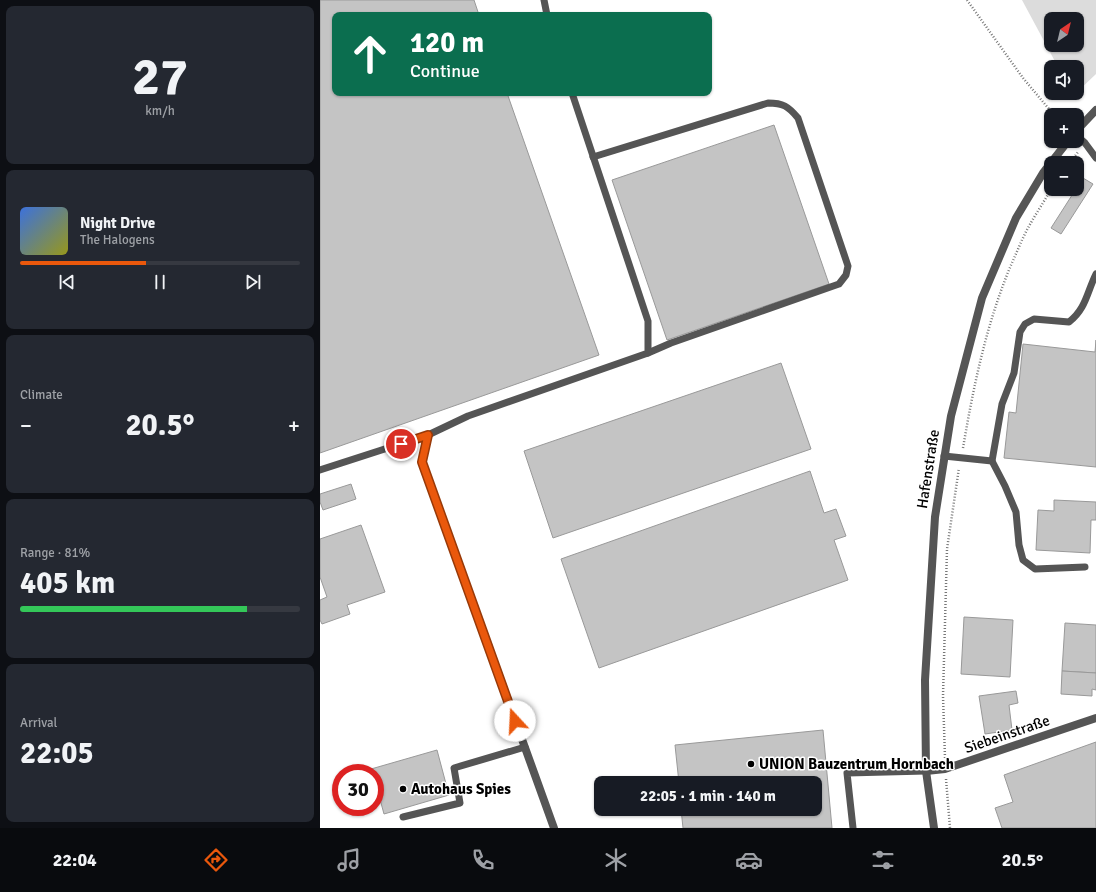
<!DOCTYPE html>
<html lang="en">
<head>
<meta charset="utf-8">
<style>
	body { margin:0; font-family:Signika,sans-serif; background:#242831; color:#f1f3f6; height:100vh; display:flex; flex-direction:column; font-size:15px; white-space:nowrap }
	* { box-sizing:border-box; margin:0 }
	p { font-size:13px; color:#9ea1a6 }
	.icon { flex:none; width:22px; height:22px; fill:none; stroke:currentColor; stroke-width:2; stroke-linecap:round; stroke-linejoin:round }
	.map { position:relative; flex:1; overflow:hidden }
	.side { display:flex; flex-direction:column; gap:6px; padding:6px; background:#0d0f14; width:320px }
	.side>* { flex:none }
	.banner { position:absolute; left:12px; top:12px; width:380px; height:84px; border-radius:8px; box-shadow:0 1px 3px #0004; background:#0b6e4f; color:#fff; overflow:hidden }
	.needle { width:26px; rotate:35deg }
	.buttons { position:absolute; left:724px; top:12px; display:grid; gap:8px }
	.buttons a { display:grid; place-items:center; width:40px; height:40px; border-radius:8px; background:#171b24; box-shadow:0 1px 3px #0004; font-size:20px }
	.speed { position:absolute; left:12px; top:764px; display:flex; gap:8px; font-size:20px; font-weight:700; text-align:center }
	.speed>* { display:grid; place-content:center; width:52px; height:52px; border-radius:50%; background:#171b24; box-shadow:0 1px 3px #0004; line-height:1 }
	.speed .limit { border:6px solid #d22; background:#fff; color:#111 }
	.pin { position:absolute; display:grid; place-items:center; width:34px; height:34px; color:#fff; margin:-17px; border:2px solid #fff; border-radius:50%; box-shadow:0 1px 4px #0007 }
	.me { position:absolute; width:44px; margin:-22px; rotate:340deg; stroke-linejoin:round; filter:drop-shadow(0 0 3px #0008) }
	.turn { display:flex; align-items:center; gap:14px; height:84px; padding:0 12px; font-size:18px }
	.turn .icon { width:52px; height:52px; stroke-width:2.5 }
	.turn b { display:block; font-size:28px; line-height:34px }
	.big { font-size:30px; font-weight:700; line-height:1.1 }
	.side .widget { flex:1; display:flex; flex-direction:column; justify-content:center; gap:6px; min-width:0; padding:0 14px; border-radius:8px; background:#242831 }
	.side .dial { align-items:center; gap:0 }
	.dial b { font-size:52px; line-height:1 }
	.song { display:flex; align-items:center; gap:12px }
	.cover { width:48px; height:48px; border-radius:6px; background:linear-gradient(135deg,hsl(220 70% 55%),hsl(60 70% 35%)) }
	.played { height:4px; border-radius:2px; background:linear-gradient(90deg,#ea580c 45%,#363941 45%) }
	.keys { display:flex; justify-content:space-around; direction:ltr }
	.heat { display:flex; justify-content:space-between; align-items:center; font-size:22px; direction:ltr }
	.charge { height:6px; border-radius:3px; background:linear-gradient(90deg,#34c759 81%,#363941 0) }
	.trip { position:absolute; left:274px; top:776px; width:228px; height:40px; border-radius:8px; background:#171b24; box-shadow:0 1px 3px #0004; font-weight:700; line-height:40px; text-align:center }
	.menu { display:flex; height:64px; justify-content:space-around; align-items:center; background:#090b0e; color:#9ea1a6 }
	.menu .icon { width:28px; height:28px }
	.menu .on { color:#ea580c }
	.menu b { font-size:18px; color:#f1f3f6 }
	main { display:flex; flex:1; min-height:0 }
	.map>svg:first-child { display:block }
	.green { fill:#dcdcdc; fill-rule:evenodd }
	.building { fill:#c4c4c4; stroke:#999 }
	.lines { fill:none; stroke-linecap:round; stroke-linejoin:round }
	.path { stroke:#777; stroke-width:2.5; stroke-dasharray:1 2; stroke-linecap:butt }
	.service { stroke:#555; stroke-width:7 }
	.minor { stroke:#555; stroke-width:8 }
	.tertiary { stroke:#555; stroke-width:8 }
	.route-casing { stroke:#983908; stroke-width:10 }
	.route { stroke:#ea580c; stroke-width:7 }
	.poi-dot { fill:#000; stroke:#fff; stroke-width:1.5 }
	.labels { text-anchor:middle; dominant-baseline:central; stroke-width:3; stroke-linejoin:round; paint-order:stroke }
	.street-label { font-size:15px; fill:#000; stroke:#fff }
	.poi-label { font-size:15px; font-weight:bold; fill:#000; stroke:#fff; text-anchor:start }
</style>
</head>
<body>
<main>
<section class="side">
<div class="widget dial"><b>27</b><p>km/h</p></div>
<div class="widget">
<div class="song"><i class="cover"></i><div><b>Night Drive</b><p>The Halogens</p></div></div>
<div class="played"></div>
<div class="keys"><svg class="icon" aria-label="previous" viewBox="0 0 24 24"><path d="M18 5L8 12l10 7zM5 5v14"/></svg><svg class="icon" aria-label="pause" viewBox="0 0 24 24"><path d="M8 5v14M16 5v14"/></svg><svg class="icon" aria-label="next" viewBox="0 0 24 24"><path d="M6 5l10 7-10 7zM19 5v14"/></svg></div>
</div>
<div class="widget"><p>Climate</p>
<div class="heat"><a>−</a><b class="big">20.5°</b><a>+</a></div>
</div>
<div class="widget"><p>Range · 81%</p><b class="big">405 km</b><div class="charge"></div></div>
<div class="widget"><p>Arrival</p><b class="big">22:05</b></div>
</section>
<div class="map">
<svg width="776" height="828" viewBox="0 0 776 828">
	<rect width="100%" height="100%" fill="#fff"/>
	<!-- green -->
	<path class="green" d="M702,0h74v74l-19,18v-25h-19zM731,19h26v26h-26z"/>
	<!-- building -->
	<g class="building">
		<polygon points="0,0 154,0 159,15 15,15 15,93 187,93 279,355 0,453"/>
		<polygon points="454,125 509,284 347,340 292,180"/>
		<polygon points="763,178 773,184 741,234 731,228"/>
		<polygon points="776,340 776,467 684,458 689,412 696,413 703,344 775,352"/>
		<polygon points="461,363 491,449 233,538 204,451"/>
		<polygon points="490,471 504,513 516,509 526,536 514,540 528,580 279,668 241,559"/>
		<polygon points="31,484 36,499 3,510 0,502 0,494"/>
		<polygon points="734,500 776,502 776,520 771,520 770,553 716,550 718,510 734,511"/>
		<polygon points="41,525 65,592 27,605 30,614 2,624 0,620 0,600 7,597 0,577 0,539"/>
		<polygon points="644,617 693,620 690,677 641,674"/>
		<polygon points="745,623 776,625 776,673 742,671"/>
		<polygon points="742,671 776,673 776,690 772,689 772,696 741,694"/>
		<polygon points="696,691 698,703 689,705 692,730 665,734 659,696"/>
		<polygon points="503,730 512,828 363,828 361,809 495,809 495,783 359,783 355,745"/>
		<polygon points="776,742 776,828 682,828 675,808 693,802 684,775"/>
		<polygon points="117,750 129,795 64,814 55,781 55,773 53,773 51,769"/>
	</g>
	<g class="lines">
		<!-- path -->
		<g class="path">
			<polyline points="647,0 703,78 734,115"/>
			<polyline points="750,163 758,152"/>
			<path d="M643,448c11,-65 25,-132 52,-192 4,-9 8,-19 13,-28 7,-13 16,-26 23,-39"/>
			<polyline points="625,758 623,696 627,549 639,468"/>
			<polyline points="626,779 630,828"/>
		</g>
		<!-- service -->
		<g class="service">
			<polyline points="224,0 227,15"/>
			<polyline points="757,136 765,143 776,158"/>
			<path d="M273,157l175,-54c15,0 20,3 30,15l50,148 -2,9 -7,9 -168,59 -23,10"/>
			<path d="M624,456l48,5 10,-57 12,-31 6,-41 5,-8 9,-5 35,3c17,-13 18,-30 27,-48"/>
			<polyline points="672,461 685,486 696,512 699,545 703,560 715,569 765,567"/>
			<polyline points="102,462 108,435"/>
			<polyline points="0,470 108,435 148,416 328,353 328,321 252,93"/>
			<polyline points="83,817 140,803 134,768 205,747"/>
			<polyline points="533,828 527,773 606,771"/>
		</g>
		<!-- minor -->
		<g class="minor">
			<polyline points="102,462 234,828"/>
			<polyline points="606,771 625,769 776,718"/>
		</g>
		<!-- tertiary -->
		<g class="tertiary">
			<polyline points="757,130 776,110"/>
			<polyline points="614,828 606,771 605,680 615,517 631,416 662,298 696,218 723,173 748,141"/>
		</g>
	</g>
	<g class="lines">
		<!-- route casing -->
		<g class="route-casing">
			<polyline id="route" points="81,444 108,435 102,462 195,721"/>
		</g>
		<!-- route -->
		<use href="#route" class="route"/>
	</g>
	<!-- markers -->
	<g class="poi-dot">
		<circle cx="431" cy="764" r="4"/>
		<circle cx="83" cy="789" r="4"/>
	</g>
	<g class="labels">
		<!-- street labels -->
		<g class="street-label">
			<text transform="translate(608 469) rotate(-81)">Hafenstraße</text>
			<text transform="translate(687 734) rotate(-19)">Siebeinstraße</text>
		</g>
		<!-- poi labels -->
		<g class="poi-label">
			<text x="439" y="764">UNION Bauzentrum Hornbach</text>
			<text x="91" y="789">Autohaus Spies</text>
		</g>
	</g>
</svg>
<div class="buttons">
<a><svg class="needle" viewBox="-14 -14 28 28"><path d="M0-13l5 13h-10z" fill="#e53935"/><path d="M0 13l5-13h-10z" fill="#9ea1a6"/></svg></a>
<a><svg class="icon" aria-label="sound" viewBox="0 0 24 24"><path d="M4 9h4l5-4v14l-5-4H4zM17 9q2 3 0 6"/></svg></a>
<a>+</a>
<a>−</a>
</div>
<div class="speed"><div class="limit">30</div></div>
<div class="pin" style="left:81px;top:444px;background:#d93025"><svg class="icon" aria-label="arrive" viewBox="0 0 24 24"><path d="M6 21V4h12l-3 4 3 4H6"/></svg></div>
<svg class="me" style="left:195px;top:721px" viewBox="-20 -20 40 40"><circle r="19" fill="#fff"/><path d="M0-13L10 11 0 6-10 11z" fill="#ea580c"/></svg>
<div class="trip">22:05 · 1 min · 140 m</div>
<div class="banner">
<div class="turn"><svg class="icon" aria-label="ahead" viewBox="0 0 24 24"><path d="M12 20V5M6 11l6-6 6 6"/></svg><div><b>120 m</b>Continue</div></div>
</div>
</div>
</main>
<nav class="menu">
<b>22:04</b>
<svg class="icon on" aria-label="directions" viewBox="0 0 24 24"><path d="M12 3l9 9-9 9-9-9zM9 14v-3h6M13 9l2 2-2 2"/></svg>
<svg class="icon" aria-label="music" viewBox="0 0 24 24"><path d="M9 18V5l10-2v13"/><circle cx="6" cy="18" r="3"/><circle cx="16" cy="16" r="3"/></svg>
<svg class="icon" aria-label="phone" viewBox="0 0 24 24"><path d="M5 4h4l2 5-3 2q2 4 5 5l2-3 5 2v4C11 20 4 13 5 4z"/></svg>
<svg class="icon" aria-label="climate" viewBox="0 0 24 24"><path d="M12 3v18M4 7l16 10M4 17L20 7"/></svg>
<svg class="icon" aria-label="car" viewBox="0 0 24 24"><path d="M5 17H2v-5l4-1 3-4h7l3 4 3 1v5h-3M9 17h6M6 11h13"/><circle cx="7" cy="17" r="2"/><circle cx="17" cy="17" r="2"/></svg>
<svg class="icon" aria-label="filters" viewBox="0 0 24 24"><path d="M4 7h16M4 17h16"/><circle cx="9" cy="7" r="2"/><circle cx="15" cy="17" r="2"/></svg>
<b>20.5°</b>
</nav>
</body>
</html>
